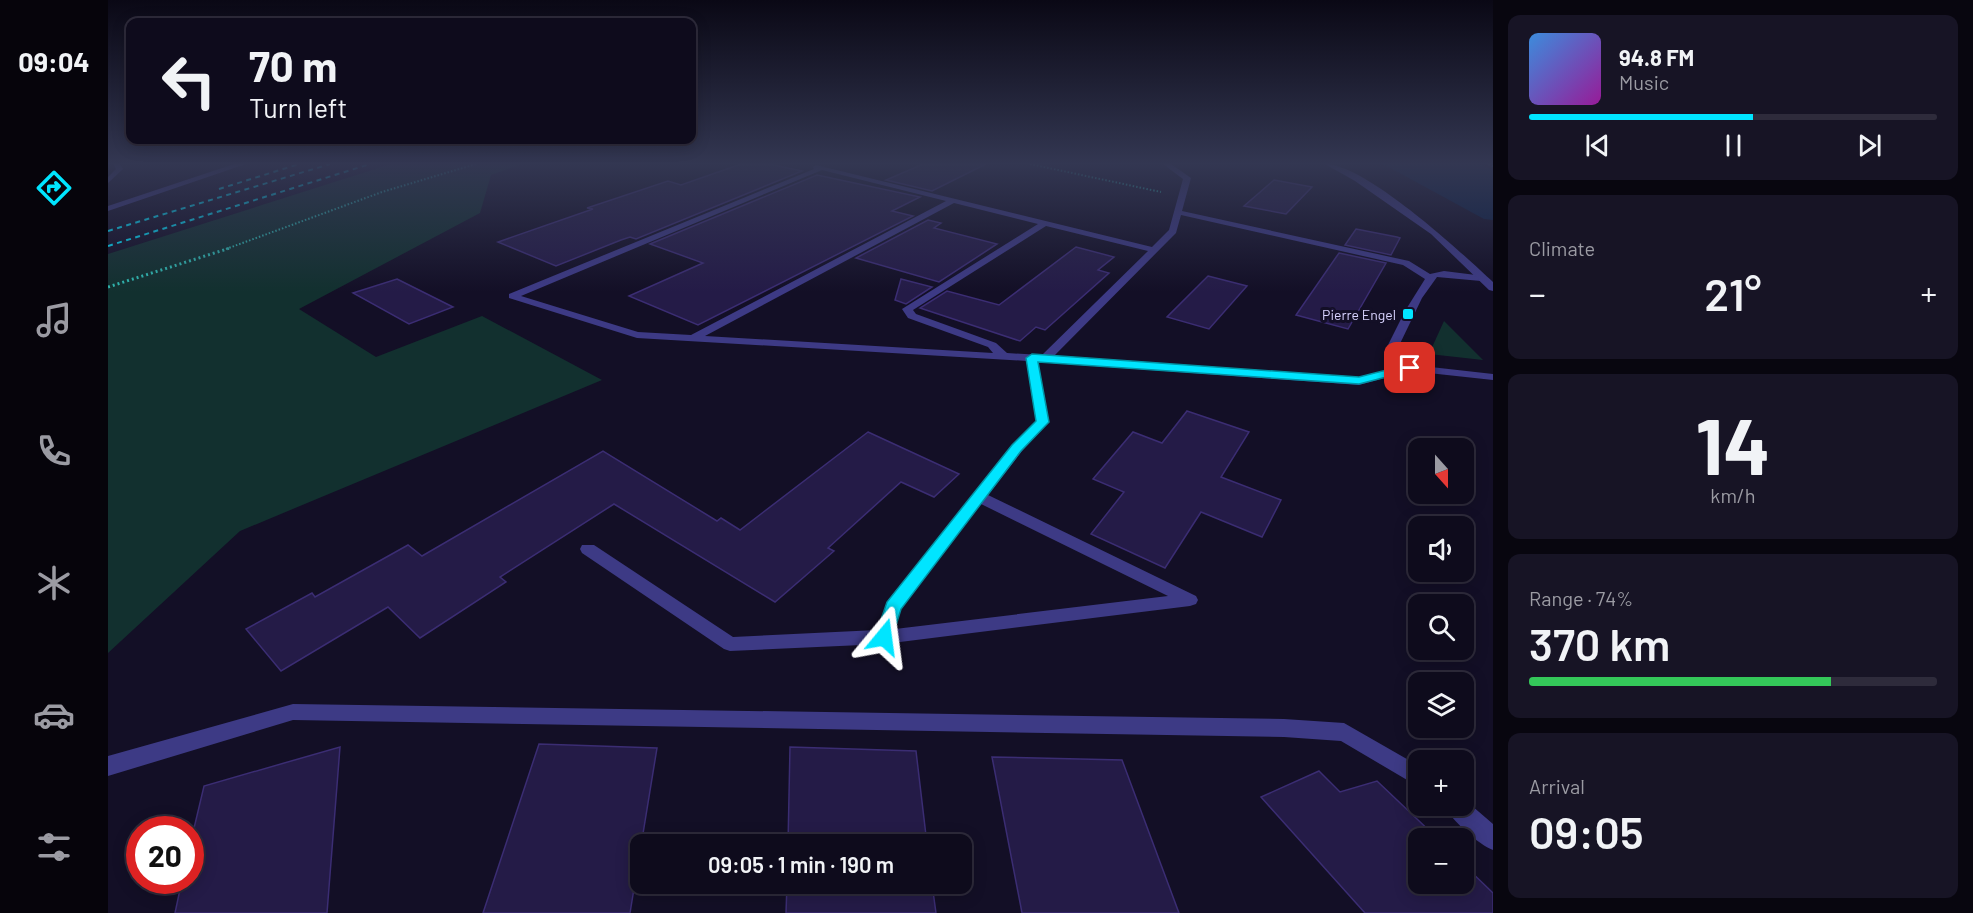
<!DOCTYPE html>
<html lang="en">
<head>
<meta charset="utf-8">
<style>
	body { margin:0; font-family:Barlow,sans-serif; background:#171425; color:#f1f3f6; height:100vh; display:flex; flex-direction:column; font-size:22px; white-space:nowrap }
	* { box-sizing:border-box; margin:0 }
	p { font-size:20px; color:#9b9ba3 }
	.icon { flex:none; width:33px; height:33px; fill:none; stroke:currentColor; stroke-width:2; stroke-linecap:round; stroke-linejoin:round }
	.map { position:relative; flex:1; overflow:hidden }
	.drawer { display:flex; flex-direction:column; gap:15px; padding:15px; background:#08060f; width:480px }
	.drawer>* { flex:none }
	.guide { position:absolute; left:18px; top:18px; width:570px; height:126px; border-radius:12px; box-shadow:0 3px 15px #0003,0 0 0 2px #2e2b3b; background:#0e0b1c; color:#f1f3f6; overflow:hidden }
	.needle { width:39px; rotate:159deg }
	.tools { position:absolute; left:1300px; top:438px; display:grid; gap:12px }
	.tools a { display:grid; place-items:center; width:66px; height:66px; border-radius:12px; background:#0e0b1c; box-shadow:0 3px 15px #0003,0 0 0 2px #2e2b3b; font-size:30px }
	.speed { position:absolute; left:18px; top:816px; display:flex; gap:12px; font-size:30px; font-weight:700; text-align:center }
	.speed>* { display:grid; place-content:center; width:78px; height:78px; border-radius:50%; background:#0e0b1c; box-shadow:0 3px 15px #0003,0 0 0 2px #2e2b3b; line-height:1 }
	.speed .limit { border:9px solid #d22; background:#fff; color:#111 }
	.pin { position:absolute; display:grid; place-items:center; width:51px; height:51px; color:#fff; margin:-26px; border-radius:12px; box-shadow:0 3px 9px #0006 }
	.me { position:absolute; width:66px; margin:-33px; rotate:16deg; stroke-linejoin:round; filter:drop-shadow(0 0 4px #0008) }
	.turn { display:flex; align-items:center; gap:21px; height:126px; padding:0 24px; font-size:27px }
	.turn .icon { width:78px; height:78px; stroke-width:2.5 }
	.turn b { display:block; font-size:42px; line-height:51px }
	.big { font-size:45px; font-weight:600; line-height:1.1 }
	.drawer .card { flex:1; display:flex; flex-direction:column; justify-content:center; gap:9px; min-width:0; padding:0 21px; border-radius:12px; background:#171425 }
	.drawer .dial { align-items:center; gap:0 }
	.dial b { font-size:78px; line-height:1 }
	.song { display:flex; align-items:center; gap:18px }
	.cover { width:72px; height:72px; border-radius:9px; background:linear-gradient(135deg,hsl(210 70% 55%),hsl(300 70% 35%)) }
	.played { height:6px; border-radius:3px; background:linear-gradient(90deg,#00e5ff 55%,#2e2b3b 55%) }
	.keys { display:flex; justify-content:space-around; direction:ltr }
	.heat { display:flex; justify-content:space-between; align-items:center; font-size:33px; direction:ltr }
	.charge { height:9px; border-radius:4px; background:linear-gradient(90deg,#34c759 74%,#2e2b3b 0) }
	.trip { position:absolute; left:522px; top:834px; width:342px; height:60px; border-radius:12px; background:#0e0b1c; box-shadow:0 3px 15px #0003,0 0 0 2px #2e2b3b; font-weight:600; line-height:60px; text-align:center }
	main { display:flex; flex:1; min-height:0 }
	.tab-bar { display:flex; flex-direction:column; width:108px; justify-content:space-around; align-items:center; background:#06040b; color:#9b9ba3 }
	.tab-bar .icon { width:42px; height:42px }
	.tab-bar .selected { color:#00e5ff }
	.tab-bar b { font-size:27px; color:#f1f3f6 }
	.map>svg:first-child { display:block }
	.green { fill:#12302f }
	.water { fill:#0a1f44 }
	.building { fill:#241b47; stroke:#3b2d73; stroke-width:1.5 }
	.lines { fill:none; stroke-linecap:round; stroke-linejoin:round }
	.path-far1 { stroke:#2fb8b0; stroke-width:2; stroke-dasharray:1.5 2; stroke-linecap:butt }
	.path { stroke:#2fb8b0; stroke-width:3; stroke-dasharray:2 3; stroke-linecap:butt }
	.service { fill:#3d3a85; fill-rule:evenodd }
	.tertiary { fill:#3d3a85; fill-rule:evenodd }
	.rail { stroke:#00e5ff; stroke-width:2; stroke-dasharray:5 4.5; stroke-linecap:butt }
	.route { fill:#00e5ff; stroke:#0095a6; stroke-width:1.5 }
	.poi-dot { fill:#00e5ff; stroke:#130f26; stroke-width:2 }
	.labels { text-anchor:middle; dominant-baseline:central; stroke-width:6; stroke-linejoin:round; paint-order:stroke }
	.far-poi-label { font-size:14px; fill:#d9d4ff; stroke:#130f26; text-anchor:end }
</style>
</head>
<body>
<main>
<nav class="tab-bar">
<b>09:04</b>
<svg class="icon selected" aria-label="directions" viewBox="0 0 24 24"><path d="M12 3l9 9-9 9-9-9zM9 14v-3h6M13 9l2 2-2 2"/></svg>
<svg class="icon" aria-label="music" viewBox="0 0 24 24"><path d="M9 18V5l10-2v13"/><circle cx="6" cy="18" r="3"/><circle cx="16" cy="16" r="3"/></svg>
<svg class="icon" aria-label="phone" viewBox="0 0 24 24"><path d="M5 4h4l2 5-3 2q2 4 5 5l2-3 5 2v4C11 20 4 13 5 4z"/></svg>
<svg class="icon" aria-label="climate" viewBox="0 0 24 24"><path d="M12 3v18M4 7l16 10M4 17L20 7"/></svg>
<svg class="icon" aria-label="car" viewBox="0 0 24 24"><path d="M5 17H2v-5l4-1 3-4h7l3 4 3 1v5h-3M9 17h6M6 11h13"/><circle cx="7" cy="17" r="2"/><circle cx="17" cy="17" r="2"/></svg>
<svg class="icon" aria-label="filters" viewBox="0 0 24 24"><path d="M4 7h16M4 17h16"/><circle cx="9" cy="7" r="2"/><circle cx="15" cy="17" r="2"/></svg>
</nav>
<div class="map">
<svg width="1385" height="913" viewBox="0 0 1385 913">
	<rect width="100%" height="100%" fill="#130f26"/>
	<!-- green -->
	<g class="green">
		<polygon points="283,164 414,164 383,175 372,213 191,309 268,357 374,316 494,380 132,531 0,653 0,254"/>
		<polygon points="1336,321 1375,360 1321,354"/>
	</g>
	<!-- water -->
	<polygon class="water" points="1275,164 1371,164 1385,170 1385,220 1376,219"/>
	<!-- building -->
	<g class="building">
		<polygon points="633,164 661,164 694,171 528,239 522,237 513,240 448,266 390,242 485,209 479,208 560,181 573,185"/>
		<polygon points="815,164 878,164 824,191 778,180"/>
		<polygon points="709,175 812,197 784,211 805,216 590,325 521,296 595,263 542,244"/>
		<polygon points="1166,180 1204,187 1178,214 1136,206"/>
		<polygon points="820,220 833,223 826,228 889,244 831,282 748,258"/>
		<polygon points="1248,229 1289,237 1292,238 1283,255 1237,245"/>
		<polygon points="968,247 1006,257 990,270 1001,273 937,330 928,327 912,341 812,308 839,291 891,305"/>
		<polygon points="1231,253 1278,263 1240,329 1188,315"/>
		<polygon points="1100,276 1139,286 1101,329 1059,317"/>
		<polygon points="289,279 345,307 301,324 245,293"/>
		<polygon points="793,279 824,287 798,304 787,300"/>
		<polygon points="1079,411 1141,432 1113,477 1173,500 1154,537 1093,512 1057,568 983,534 1016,492 985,479 1025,432 1054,443"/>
		<polygon points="760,432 851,474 826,497 793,482 720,548 726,551 667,602 506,504 392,577 398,582 312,638 280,607 173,671 138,629 204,593 207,597 300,545 314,556 495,451 609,521 613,518 632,530"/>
		<polygon points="431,744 549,748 522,913 375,913"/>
		<polygon points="232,747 219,913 67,913 74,880 82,880 82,845 96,786"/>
		<polygon points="682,747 808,751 819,844 680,844"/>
		<polygon points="884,757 1014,760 1071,913 914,913"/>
		<polygon points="1211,771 1232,792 1269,781 1329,838 1311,838 1311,884 1356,884 1356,865 1385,893 1385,913 1257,913 1153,797"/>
		<polygon points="679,884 824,884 828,913 678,913"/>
	</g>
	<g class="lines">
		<!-- path-far1 -->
		<g class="path-far1">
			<polyline points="922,164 1053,192"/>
			<polyline points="1381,164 1385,166"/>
			<polyline points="118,249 274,192 368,164"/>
		</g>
		<!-- path -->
		<polyline class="path" points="0,287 122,248"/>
		<!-- service -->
		<g class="service">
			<polygon points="5,164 12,164 15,169 0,183 0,177 8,169"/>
			<polygon points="126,164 138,164 0,211 0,206"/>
			<path d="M1055,164h8l20,14 -9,33 227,50 21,13 14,-3 40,5v4l-3,1 -44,-4 -15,21 -26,54 17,13 80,9v6l-83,-9 -51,14 -321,-23 10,60 -26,29 -34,44 208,101 2,4 -2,4 -6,2 -306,38 -154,7 -6,-2 -142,-96 -2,-4 2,-4h12l139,92 144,-7 10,-28 125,-157 24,-24 -9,-60 -390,-23 -128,-40v-4l305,-125 -1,-2 3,-2 336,82 17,-17 14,-51zM714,170l124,31 -255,134 -53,-3 -117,-36zM846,203l84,21 -136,85 6,9 80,29 5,6 -288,-17zM1073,215l222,50 22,14 -20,32 -21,42 17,14 -42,10 -305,-21 122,-123zM938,226l102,25 -106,104 -35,-2 -11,-10 -80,-29 -3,-4zM873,504l187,92 -273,33 6,-20z"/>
			<polygon points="185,704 1176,719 1236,723 1311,766 1311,787 1233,741 1176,737 185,720 0,776 0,756"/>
			<path d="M1356,799l29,25v26c-14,-5 -43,-31 -48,-44h19z"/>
		</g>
		<!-- tertiary -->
		<path class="tertiary" d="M1217,164c41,0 137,89 168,118v9l-4,-1 -58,-56 -76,-53z"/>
		<!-- rail -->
		<g class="rail">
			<polyline points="111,189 191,164"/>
			<polyline points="0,231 222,164"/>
			<polyline points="0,246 262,164"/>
		</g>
	</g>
	<!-- sky -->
	<linearGradient id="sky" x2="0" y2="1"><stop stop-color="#0a0815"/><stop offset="0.56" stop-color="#333752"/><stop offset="1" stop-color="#333752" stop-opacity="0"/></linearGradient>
	<rect width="1385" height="292" fill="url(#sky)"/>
	<!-- route -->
	<polygon class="route" points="924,354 1251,377 1302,364 1308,368 1306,370 1251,384 930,362 941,422 913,451 793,609 783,642 776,644 770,642 767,637 779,602 904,445 928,421 918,358"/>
	<!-- markers -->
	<rect class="poi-dot" x="1294" y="308" width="12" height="12" rx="3"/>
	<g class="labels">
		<!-- far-poi labels -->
		<g class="far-poi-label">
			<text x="1288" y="314">Pierre Engel</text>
		</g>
	</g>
</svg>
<div class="tools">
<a><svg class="needle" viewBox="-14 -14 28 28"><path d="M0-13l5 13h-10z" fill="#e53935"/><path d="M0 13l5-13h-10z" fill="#9b9ba3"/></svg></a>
<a><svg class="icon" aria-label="sound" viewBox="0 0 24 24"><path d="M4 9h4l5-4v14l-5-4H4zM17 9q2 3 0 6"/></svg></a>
<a><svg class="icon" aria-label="search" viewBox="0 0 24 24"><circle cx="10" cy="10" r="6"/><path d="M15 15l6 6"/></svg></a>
<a><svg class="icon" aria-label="layers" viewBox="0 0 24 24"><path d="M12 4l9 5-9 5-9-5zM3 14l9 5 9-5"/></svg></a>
<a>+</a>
<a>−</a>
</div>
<div class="speed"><div class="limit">20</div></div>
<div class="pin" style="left:1302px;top:368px;background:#d93025"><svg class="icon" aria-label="arrive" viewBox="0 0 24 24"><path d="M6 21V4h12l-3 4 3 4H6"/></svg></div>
<svg class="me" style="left:776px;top:637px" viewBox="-20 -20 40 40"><path d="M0-17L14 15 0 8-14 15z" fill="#00e5ff" stroke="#fff" stroke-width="4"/></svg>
<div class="trip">09:05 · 1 min · 190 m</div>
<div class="guide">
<div class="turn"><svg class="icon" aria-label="left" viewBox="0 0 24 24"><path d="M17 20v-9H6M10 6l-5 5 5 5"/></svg><div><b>70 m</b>Turn left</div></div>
</div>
</div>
<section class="drawer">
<div class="card">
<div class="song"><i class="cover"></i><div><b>94.8 FM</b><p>Music</p></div></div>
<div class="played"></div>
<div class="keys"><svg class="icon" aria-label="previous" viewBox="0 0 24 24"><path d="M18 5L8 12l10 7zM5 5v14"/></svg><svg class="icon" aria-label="pause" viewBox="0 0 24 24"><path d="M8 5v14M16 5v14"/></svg><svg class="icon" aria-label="next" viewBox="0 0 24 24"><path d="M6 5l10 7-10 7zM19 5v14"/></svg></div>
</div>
<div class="card"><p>Climate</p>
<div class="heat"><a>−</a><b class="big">21°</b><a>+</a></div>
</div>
<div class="card dial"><b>14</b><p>km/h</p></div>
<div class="card"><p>Range · 74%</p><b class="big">370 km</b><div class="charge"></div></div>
<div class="card"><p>Arrival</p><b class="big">09:05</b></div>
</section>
</main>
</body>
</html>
